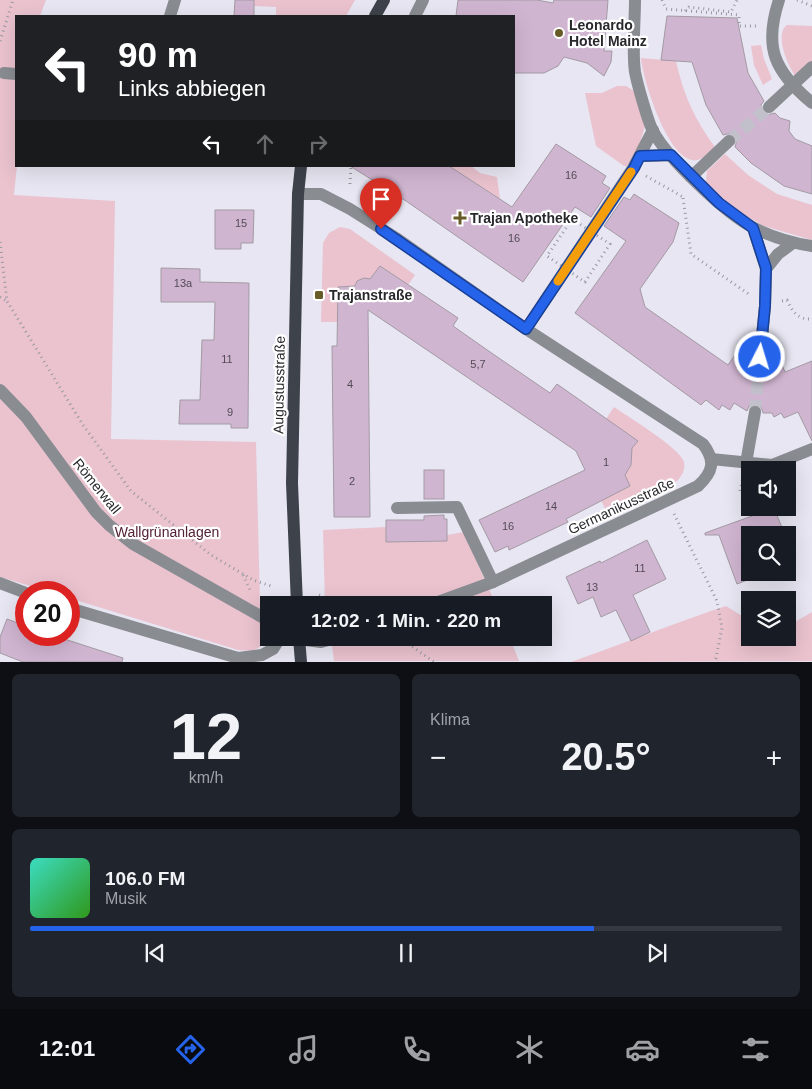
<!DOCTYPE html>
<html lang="de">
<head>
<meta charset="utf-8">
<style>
	body { margin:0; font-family:Arial,sans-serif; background:#20242c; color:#f1f3f6; height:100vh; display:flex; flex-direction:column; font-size:19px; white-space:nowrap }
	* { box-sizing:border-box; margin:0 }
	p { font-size:16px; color:#9ea1a6 }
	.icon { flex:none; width:28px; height:28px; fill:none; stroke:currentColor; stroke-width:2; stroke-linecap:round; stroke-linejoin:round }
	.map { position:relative; height:662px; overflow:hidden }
	.sheet { display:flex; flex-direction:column; gap:12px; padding:12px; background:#0d0f14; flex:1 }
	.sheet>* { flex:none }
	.guide { position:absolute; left:15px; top:15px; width:500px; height:152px; border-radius:0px; box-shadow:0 5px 20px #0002; background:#202124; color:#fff; overflow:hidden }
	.controls { position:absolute; left:741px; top:461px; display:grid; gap:10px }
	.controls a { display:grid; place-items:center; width:55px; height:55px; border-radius:0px; background:#171b24; box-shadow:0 5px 20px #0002; font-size:25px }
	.speed { position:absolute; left:15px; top:581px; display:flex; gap:10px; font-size:25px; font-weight:700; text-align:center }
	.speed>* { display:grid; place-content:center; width:65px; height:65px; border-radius:50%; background:#171b24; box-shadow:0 5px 20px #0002; line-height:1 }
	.speed .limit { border:8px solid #d22; background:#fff; color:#111 }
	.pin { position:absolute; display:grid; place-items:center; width:42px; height:42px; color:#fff; margin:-51px -21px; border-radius:50% 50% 50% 0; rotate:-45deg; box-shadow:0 0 5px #0007 }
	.pin .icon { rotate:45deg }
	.me { position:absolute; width:55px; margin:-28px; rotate:5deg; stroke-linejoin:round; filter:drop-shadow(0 0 4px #0008) }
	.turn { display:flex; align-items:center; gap:18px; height:105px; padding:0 20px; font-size:22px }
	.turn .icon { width:65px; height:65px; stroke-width:2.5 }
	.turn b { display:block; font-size:35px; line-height:42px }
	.lanes { display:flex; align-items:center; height:48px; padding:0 20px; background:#0003; justify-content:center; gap:25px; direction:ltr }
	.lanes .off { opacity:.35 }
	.big { font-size:38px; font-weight:700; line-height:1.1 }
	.sheet .card { flex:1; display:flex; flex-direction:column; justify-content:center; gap:8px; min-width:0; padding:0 18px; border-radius:8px; background:#20242c }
	.sheet .dial { align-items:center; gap:0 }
	.dial b { font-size:65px; line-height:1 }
	.song { display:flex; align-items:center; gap:15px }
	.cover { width:60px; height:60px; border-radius:8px; background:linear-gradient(135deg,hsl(170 70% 55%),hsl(110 70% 35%)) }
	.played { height:5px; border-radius:2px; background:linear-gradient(90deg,#2563eb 75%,#363941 75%) }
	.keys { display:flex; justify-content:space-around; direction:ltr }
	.heat { display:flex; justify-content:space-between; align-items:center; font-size:28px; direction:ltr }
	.sheet .tiles { flex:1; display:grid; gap:12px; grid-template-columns:1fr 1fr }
	.card:last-child { grid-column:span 2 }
	.trip { position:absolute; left:260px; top:596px; width:292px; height:50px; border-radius:0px; background:#171b24; box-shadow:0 5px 20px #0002; font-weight:700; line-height:50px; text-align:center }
	.tabs { display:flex; height:80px; justify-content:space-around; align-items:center; background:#090b0e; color:#9ea1a6 }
	.tabs .icon { width:35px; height:35px }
	.tabs .current { color:#2563eb }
	.tabs b { font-size:22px; color:#f1f3f6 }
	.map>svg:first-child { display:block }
	.green { fill:#eac3cf }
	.building { fill:#d0b5d1; stroke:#a39aa3 }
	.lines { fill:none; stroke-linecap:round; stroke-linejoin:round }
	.minor-tunnel { stroke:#c1c0cb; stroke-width:12; stroke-dasharray:12 6; stroke-linecap:butt }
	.path { stroke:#9998a1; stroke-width:3; stroke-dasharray:1 4; stroke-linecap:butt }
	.minor { stroke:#898c91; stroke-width:12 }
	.major { stroke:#3e434b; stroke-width:12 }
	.route-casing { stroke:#184099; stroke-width:12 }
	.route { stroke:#2563eb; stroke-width:9 }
	.slow { stroke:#f59e0b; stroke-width:9 }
	.poi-dot { fill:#675b27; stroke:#fff; stroke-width:2 }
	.labels { text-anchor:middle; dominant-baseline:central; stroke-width:4.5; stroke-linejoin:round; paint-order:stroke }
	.number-label { font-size:11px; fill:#534b56 }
	.poi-label { font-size:14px; font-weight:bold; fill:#29282d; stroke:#fff; text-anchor:start }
	.street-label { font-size:14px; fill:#29282d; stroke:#fff }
	.park-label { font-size:14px; fill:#542135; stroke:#fff }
</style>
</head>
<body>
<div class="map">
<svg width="812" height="662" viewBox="0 0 812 662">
	<rect width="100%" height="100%" fill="#e7e6f2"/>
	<!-- green -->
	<g class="green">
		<polygon points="0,0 46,0 40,16 16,16 17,166 14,195 115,201 111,439 256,442 261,646 253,651 238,650 69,598 69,592 51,592 0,577"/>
		<polygon points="254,0 355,0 346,16 276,16 276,7 254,6"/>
		<path d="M787,25l25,1v35l-17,15c-7,-10 -21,-42 -8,-51z"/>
		<polygon points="761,45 764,59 772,79 763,85 754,65 751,46"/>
		<path d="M641,58l35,3c8,35 18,57 39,86 -5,4 -11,12 -18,13 -28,5 -54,-80 -56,-102z"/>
		<polygon points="617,86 626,86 636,92 645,126 639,146 627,166 624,166 596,146 585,93 602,93"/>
		<polygon points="725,154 748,175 777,194 812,205 812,240 764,226 744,215 725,202 708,186 706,181 707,171"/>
		<polygon points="449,166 471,166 480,173 497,177 500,199"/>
		<polygon points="340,227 350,229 415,275 408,285 380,266 370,279 364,278 357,281 355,286 338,287 337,322 321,322 323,243 329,233"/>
		<path d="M614,407c14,10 66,41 70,55 2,10 -5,18 -12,23l-64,30 -7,-15 29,-14 -7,-14c7,-3 8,-6 8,-13l-25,-40z"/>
		<polygon points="386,527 387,542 447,541 447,535 464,532 496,605 325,605 323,530"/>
		<path d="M726,606l24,15v17h38v-12l24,-14v49l-241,1c52,-18 103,-39 155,-56z"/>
		<polygon points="331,638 510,638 519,661 334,661"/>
	</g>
	<!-- building -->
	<g class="building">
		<polygon points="235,0 254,0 254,16 234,16"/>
		<polygon points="458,0 537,0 553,3 554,0 608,0 604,51 612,51 611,62 604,76 587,63 564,57 558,66 544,73 514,73 514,16 456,16"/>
		<polygon points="667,16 737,18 748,73 764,101 761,105 763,112 767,115 775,113 780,118 790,121 789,131 795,139 812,146 812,194 784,186 751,163 735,147 737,140 735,135 731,133 723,135 706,105 692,62 661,60"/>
		<polygon points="556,144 606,176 602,183 610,188 591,217 575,207 523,282 406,201 350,166 449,166 512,207"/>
		<polygon points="634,194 679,223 673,242 640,289 645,307 728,365 740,348 752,356 753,361 759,365 766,362 768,356 777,353 785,372 812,361 812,441 798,412 784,418 781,413 774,417 772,413 763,413 761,406 756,404 749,406 747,411 734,403 730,410 722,405 719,410 706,400 701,405 575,313 626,241 604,226 624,197 630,200"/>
		<polygon points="215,210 254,210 253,243 241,243 241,249 215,249"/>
		<polygon points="380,266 458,318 453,326 493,354 550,393 557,384 638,441 632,448 631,465 625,475 630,486 566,519 568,522 509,550 508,546 495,552 479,520 585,470 576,451 368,310 370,517 334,517 332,346 337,346 338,287 355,286 357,281 364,278 370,279"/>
		<polygon points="161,268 200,269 200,282 249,283 248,428 231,428 231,424 179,424 180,400 200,400 202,340 214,340 215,302 161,302"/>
		<rect x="424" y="470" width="20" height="29"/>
		<polygon points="774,508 785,535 750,535 750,579 737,584 719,535 705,535 705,533"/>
		<polygon points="444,515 444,519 447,519 447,541 386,542 386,520 424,520 424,516"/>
		<polygon points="647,540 666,579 633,595 650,632 631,641 616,610 601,617 593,597 578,604 566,577 600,561 601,563"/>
		<polygon points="7,619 26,626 26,635 52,635 123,658 122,662 23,662 0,653 0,637"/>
	</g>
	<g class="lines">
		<!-- minor-tunnel -->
		<g class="minor-tunnel">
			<polyline points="729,141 769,107"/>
			<polyline points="755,412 760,357"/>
		</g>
		<!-- path -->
		<g class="path">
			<polyline points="662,0 666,9 739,15 739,26 757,26"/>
			<polyline points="797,0 812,6"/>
			<polyline points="685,11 689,7 731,12 737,0"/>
			<polyline points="0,41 13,0"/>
			<polyline points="646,176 683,197"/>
			<polyline points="350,184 351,166"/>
			<polyline points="683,198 691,254 750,295"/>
			<polygon points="572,219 610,244 585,282 547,256"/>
			<polyline points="0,242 7,301 83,425 131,491 211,555 253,580 274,587"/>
			<polyline points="0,297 7,301"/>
			<path d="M782,301l5,-1c5,11 11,20 25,19"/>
			<polyline points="740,491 743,478"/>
			<polyline points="674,514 717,601 722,628 716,658 714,662"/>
			<polyline points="243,575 251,592"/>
			<polyline points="319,595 341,605"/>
			<polyline points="400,638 434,662"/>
		</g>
		<!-- minor -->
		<g class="minor">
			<path d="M635,0c0,22 -3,52 0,72 2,11 13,50 18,59 14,27 74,84 101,97 18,9 38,15 58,18"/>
			<path d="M779,0c-16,48 -4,72 33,103"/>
			<polyline points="170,16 175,0"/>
			<polyline points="415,16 423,0"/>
			<polyline points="4,73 16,74"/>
			<polyline points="769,107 812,67"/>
			<polyline points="640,156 671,155"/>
			<polyline points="691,177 729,141"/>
			<path d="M298,194h23l29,15 46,29 130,91 177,115c13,17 10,28 -5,42l-205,96 -63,23"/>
			<polyline points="753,228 766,269 765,306 760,357"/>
			<polyline points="766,269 778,254 793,243"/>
			<polyline points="526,329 633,168 653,130"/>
			<polyline points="0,390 26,417 96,512 109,525 133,544 269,621"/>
			<polyline points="711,459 772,465 812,449"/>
			<polyline points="746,463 755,412"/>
			<polyline points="397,508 457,507 493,582"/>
			<polyline points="0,583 26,593"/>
			<polyline points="69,608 238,658 262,655 273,649 280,638"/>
			<polyline points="290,638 321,642 335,638"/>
		</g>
		<!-- major -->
		<g class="major">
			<polyline points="375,16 384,0"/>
			<polyline points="297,605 292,483 298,194 301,166"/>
			<polyline points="299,638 301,662"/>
		</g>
	</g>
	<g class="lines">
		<!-- route casing -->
		<g class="route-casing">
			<polyline id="route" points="381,229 526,329 634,168 640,156 671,155 719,203 753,228 766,268 765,306 760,357"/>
		</g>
		<!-- route -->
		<use href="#route" class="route"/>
		<!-- slow -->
		<polyline class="slow" points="558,281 631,172"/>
	</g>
	<!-- markers -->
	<g class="poi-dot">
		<circle cx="559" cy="33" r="5"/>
		<path d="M457.5 210.5h5v5h5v5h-5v5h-5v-5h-5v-5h5z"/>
		<rect x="314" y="290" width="10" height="10" rx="2.5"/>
	</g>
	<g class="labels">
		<!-- number labels -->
		<g class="number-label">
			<text x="571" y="175">16</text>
			<text x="241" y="223">15</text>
			<text x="514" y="238">16</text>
			<text x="183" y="283">13a</text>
			<text x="227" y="359">11</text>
			<text x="478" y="364">5,7</text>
			<text x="350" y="384">4</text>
			<text x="230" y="412">9</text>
			<text x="606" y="462">1</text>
			<text x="352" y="481">2</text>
			<text x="551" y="506">14</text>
			<text x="508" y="526">16</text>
			<text x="640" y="568">11</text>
			<text x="592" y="587">13</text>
		</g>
		<!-- poi labels -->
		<g class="poi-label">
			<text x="569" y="25">Leonardo<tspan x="569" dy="16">Hotel Mainz</tspan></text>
			<text x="470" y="218">Trajan Apotheke</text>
			<text x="329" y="295">Trajanstraße</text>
		</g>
		<!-- street labels -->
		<g class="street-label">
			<text transform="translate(279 385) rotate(-89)">Augustusstraße</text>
			<text transform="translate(97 486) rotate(51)">Römerwall</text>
			<text transform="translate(621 506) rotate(-25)">Germanikusstraße</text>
		</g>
		<!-- park labels -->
		<g class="park-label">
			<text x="167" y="532">Wallgrünanlagen</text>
		</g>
	</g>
</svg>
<div class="controls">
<a><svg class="icon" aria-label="sound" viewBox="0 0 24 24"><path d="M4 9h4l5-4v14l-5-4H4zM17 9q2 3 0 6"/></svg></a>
<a><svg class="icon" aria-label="search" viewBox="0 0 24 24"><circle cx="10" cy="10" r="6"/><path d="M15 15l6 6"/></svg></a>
<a><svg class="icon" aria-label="layers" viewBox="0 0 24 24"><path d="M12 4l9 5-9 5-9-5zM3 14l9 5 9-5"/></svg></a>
</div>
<div class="speed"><div class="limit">20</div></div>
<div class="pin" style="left:381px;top:229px;background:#d93025"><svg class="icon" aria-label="arrive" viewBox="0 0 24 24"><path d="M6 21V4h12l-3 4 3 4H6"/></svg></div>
<svg class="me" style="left:760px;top:357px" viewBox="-20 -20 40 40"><circle r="17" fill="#2563eb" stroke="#fff" stroke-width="3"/><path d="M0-11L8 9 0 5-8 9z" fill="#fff"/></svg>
<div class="trip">12:02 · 1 Min. · 220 m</div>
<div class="guide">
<div class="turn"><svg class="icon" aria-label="left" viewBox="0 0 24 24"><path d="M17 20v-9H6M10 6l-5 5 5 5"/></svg><div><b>90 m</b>Links abbiegen</div></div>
<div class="lanes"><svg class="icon" aria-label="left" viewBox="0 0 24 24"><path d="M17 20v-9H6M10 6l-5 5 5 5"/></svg><svg class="icon off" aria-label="ahead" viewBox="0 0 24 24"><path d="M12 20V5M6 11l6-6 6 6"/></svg><svg class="icon off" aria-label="right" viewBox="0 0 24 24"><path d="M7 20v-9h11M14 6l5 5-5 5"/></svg></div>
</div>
</div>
<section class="sheet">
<div class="tiles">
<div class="card dial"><b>12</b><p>km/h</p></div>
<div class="card"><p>Klima</p>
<div class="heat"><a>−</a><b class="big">20.5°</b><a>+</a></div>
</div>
<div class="card">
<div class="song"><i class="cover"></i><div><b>106.0 FM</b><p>Musik</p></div></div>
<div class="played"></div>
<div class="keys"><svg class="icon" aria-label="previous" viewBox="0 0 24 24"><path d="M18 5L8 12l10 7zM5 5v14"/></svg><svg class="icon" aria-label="pause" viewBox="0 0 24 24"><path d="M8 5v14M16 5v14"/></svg><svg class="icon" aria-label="next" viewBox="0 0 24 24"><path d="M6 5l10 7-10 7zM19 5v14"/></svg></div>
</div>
</div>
</section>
<nav class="tabs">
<b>12:01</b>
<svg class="icon current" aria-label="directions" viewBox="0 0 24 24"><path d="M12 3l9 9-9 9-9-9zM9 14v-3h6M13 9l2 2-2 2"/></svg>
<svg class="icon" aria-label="music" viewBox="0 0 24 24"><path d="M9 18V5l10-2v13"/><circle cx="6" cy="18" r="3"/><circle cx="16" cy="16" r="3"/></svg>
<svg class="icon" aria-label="phone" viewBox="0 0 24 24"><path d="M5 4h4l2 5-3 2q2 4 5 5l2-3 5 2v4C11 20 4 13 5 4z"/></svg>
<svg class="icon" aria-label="climate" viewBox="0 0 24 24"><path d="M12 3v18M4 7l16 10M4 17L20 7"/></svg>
<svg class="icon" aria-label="car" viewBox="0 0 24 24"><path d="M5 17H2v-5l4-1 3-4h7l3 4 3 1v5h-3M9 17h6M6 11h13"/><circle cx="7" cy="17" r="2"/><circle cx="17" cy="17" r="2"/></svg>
<svg class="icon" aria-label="filters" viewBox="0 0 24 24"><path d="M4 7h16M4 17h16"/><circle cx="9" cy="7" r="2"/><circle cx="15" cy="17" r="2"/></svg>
</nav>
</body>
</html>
